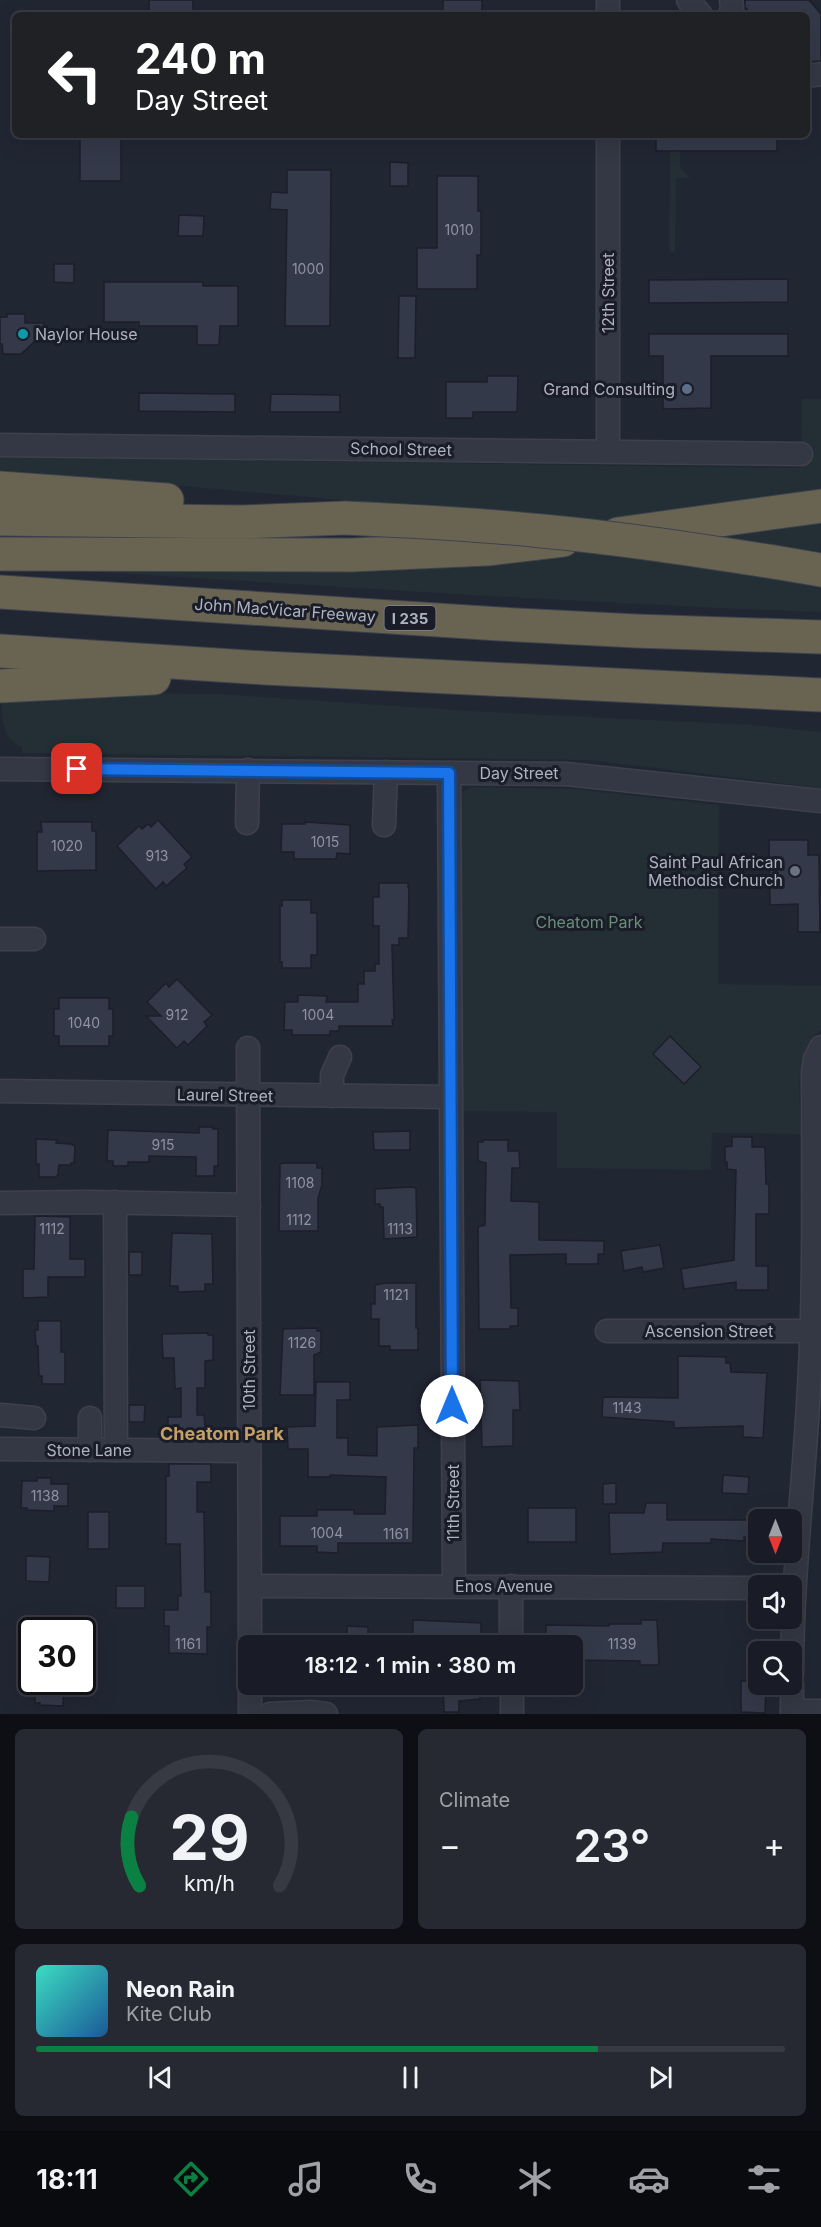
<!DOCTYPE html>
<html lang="en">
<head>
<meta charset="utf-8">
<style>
	body { margin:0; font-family:Inter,sans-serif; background:#262932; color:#f1f3f6; height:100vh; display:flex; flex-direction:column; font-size:22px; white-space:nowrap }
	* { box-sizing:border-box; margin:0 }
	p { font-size:20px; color:#9fa1a7 }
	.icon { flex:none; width:33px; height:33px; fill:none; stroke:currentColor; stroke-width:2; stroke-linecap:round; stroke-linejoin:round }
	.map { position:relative; height:1714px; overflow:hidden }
	.sheet { display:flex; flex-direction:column; gap:15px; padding:15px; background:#0e0f15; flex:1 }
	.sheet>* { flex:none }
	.hud { position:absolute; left:12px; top:12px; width:798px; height:126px; border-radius:9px; box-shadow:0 6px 24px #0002,0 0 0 2px #373a43; background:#202124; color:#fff; overflow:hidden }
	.needle { width:39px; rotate:180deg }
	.fabs { position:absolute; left:748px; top:1509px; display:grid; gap:12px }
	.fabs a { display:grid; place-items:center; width:54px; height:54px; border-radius:9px; background:#191c26; box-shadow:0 6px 24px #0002,0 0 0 2px #373a43; font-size:30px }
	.speed { position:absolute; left:18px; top:1617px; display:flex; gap:12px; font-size:30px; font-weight:700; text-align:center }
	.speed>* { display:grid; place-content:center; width:78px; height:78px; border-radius:50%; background:#191c26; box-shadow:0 6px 24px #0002,0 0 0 2px #373a43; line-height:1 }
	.speed .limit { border:3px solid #111; border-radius:9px; background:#fff; color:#111 }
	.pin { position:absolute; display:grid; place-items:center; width:51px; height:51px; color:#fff; margin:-26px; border-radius:12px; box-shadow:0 3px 9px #0006 }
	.me { position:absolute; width:66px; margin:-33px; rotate:0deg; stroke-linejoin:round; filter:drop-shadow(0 0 4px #0008) }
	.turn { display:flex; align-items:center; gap:21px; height:126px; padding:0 24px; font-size:27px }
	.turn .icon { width:78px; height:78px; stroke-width:2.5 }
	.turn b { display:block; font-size:42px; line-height:51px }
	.big { font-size:45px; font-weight:600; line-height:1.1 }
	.sheet .card { flex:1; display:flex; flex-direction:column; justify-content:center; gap:9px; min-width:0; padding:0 21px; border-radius:9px; background:#262932 }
	.sheet .dial { align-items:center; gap:0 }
	.dial svg { height:156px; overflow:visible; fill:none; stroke:#373a43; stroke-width:7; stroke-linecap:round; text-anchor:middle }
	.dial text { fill:#f1f3f6; stroke:none }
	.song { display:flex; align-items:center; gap:18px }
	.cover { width:72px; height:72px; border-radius:9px; background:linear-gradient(135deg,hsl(170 70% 55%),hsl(210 70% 35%)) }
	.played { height:6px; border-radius:3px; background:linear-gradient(90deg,#0b8043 75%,#373a43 75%) }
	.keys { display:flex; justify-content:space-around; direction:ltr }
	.heat { display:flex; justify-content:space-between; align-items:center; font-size:33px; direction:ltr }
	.sheet .tiles { flex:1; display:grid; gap:15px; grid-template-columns:1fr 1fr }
	.card:last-child { grid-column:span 2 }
	.trip { position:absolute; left:238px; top:1635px; width:345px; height:60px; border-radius:9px; background:#191c26; box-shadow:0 6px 24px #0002,0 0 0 2px #373a43; font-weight:600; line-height:60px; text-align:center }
	.tabs { display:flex; height:96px; justify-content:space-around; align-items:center; background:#0a0b0f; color:#9fa1a7 }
	.tabs .icon { width:42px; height:42px }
	.tabs .current { color:#0b8043 }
	.tabs b { font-size:27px; color:#f1f3f6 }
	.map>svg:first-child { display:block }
	.green { fill:#232f34 }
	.building { fill:#343949; stroke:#1c1f2a; stroke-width:1.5 }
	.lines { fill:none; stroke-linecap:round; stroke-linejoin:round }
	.minor-casing { stroke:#3e414d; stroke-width:25 }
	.highway-casing { stroke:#3f424e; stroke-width:35 }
	.minor { stroke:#343844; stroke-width:22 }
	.highway { stroke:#696452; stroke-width:33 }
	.highway-bridge-casing { stroke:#3f424e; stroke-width:35; stroke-linecap:butt }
	.highway-bridge { stroke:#696452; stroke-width:33 }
	.route-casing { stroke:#114b97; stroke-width:15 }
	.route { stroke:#1a73e8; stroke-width:10 }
	.culture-dot { fill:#0f9aa8; stroke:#1a1d28; stroke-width:2 }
	.service-dot { fill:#5c6f8a; stroke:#1a1d28; stroke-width:2 }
	.worship-dot { fill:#6b7280; stroke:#1a1d28; stroke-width:2 }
	.labels { text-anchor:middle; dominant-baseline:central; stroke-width:6; stroke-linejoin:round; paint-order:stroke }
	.number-label { font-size:14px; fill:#8e92a1 }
	.shield { fill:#1a1d28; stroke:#828593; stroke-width:1.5 }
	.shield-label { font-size:15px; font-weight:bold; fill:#aeb2c1 }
	.street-label { font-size:16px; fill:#aeb2c1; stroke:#1a1d28 }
	.poi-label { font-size:16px; fill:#aeb2c1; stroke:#1a1d28; text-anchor:end }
	.park-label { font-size:16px; fill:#698e78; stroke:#1a1d28 }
	.neighbourhood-label { font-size:18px; font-weight:bold; fill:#c59f65; stroke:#1a1d28 }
</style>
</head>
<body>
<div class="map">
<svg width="821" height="1714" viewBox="0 0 821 1714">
	<rect width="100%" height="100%" fill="#212633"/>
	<!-- green -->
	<g class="green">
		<polygon points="670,151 680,151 680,167 690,178 676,178 675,252 669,252"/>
		<polygon points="802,399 821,399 821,495 614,524 0,470 0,457 801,468"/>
		<polygon points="821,517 821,552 710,535"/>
		<polygon points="584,551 821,584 821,612 738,609 472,595 0,566 529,557"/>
		<path d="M138,693l80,1 252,17 282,14 69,7v56l-232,-28 -567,-7v-6c-21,-8 -19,-28 -21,-48z"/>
		<path d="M472,787l102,2 145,16 -1,179 103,2v44c-30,23 -20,70 -20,104l-89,-1 -1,37 -154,-2v-56l-97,-1v-316l3,-4z"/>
	</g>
	<!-- building -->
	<g class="building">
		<rect x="149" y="0" width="44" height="15"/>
		<rect x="443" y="0" width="39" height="15"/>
		<polygon points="745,0 809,0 821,14 821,61 807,62 807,15 752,15 745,7"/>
		<rect x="80" y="135" width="41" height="46"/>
		<rect x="656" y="135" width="121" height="16"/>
		<polygon points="390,162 408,163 408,186 390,186"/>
		<polygon points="287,170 331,170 330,326 285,326 287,210 270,209 271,192 287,193"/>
		<polygon points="437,176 478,176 478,211 481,211 481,255 477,255 477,289 417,289 417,248 437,248"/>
		<polygon points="179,215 204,216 203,236 178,236"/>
		<polygon points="54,264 74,264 74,283 54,282"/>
		<polygon points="788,279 788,302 649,303 649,280"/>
		<polygon points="104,282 203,282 203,286 238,286 238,326 220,326 219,345 197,345 197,326 139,326 139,322 104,322"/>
		<polygon points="399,296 416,296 415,358 398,358"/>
		<polygon points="7,314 25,314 25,323 44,323 46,342 34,342 21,354 3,354 2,344 0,344 0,317 7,317"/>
		<polygon points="649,334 788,334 788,356 711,356 711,408 663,409 663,356 649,356"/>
		<polygon points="487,376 518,376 517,412 473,412 473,418 446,418 446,382 487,382"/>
		<polygon points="139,393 235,394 235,412 139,411"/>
		<polygon points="271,394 340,395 340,412 270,412"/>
		<polygon points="158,820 192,857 184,864 187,868 181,873 166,886 163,882 156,889 117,846 139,826 142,829 148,824 151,827"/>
		<polygon points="41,822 92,822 92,831 96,831 96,870 37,871 37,832 42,832"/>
		<polygon points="305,822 350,825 350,854 337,853 336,859 294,859 294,852 281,852 282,824 305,824"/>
		<polygon points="769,840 808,840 808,855 819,855 820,932 798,932 798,904 770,905"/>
		<polygon points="379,883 408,883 408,887 409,887 408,938 399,938 399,945 392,945 394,1020 392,1020 393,1026 339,1026 339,1031 330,1031 330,1035 292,1035 292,1030 284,1030 285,1002 298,1002 298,995 327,996 326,1002 358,1002 358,984 364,984 364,971 375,971 375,964 379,964 379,926 373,926 373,897 379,897"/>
		<polygon points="282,900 311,900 311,913 317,913 317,955 311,955 311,968 282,968 282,962 280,962 280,906 282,906"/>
		<polygon points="177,979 212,1015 204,1022 207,1026 188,1045 184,1041 177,1048 146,1016 161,1016 147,1002 166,983 169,987"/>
		<polygon points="59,998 109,998 109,1009 113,1009 113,1036 109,1036 109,1046 59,1046 59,1036 54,1036 54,1009 59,1009"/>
		<polygon points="670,1036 701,1067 684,1084 653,1054"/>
		<polygon points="199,1127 213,1127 213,1129 218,1129 218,1166 214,1166 214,1176 196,1176 196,1157 149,1156 149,1162 128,1162 128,1166 113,1166 113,1161 107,1161 108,1130 199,1133"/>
		<polygon points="410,1131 410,1150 374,1150 373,1132"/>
		<polygon points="732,1137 752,1137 752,1147 765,1147 766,1184 769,1184 769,1214 756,1214 756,1266 768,1266 768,1290 736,1290 736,1282 684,1289 681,1269 734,1260 736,1170 727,1169 727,1162 725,1162 725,1147 732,1146"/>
		<polygon points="36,1139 57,1140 56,1143 71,1144 75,1146 74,1163 71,1163 71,1165 59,1165 58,1175 55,1177 39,1177 39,1164 36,1164"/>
		<polygon points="483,1140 508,1140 508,1151 519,1151 520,1168 512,1168 511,1201 539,1202 539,1240 604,1241 604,1254 598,1254 598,1264 566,1264 566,1254 510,1255 511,1308 518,1308 518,1326 510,1326 510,1329 479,1329 478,1227 485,1225 486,1163 478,1161 478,1142 483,1142"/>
		<polygon points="285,1163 317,1163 317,1168 322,1168 322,1185 318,1198 318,1231 279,1231 280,1164"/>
		<polygon points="411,1187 416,1188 417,1237 384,1239 383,1207 380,1207 380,1204 375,1204 375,1189"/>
		<polygon points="35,1216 70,1217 70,1259 85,1259 85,1277 48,1277 48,1297 23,1298 23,1269 34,1269"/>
		<polygon points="172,1233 212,1234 213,1284 205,1284 205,1291 178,1292 178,1286 170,1286"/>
		<polygon points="660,1245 664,1268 643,1272 642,1267 624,1271 621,1251"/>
		<rect x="129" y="1252" width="13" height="23"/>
		<polygon points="386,1283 416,1283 416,1328 418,1328 418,1350 390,1350 390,1346 379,1346 379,1319 371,1319 371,1304 375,1304 375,1285"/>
		<polygon points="38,1321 61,1321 61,1352 65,1352 65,1384 42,1384 42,1376 39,1376 38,1346 36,1346 35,1330 38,1330"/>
		<polygon points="317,1328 317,1331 321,1331 321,1352 314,1355 314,1395 280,1395 283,1329"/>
		<polygon points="208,1333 208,1335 213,1335 213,1360 205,1361 205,1388 197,1388 197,1415 204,1415 206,1437 168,1437 168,1417 181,1417 181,1388 175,1389 174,1358 163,1358 162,1334"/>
		<polygon points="678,1356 726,1357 726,1363 730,1363 731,1372 767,1373 763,1438 743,1437 743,1426 674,1428 674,1422 602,1417 603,1397 678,1398"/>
		<polygon points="480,1380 519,1381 520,1410 513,1410 513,1446 482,1447"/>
		<polygon points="316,1382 350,1382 350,1400 337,1400 337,1438 348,1438 348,1455 377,1456 377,1427 418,1425 418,1448 414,1448 413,1543 338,1543 338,1553 317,1552 317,1546 280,1546 280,1516 317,1516 317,1510 354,1510 354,1514 385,1514 386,1477 330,1475 330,1477 308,1477 308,1449 288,1449 287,1427 315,1426"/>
		<polygon points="129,1405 145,1405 144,1422 129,1422"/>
		<polygon points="169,1464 211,1464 211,1482 197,1482 197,1512 204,1512 205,1592 211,1592 211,1627 207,1627 207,1654 169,1653 169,1626 164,1626 164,1610 178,1610 178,1596 181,1596 180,1544 166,1544 166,1476 169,1476"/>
		<polygon points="723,1475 749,1477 748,1494 722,1493"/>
		<polygon points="37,1478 51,1478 51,1484 68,1484 68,1506 54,1506 54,1511 27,1510 27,1508 21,1508 22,1481 37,1481"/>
		<polygon points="616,1483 616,1504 603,1504 603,1484"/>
		<polygon points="646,1503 667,1503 667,1520 755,1520 754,1538 744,1537 744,1541 711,1539 711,1543 663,1543 662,1552 610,1554 609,1513 644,1513"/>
		<rect x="528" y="1508" width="48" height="34"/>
		<rect x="88" y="1512" width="21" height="37"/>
		<polygon points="26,1556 50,1557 49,1582 26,1581"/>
		<rect x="116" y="1586" width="29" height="22"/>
		<polygon points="413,1620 481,1623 481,1646 413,1646"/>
		<polygon points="641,1620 657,1620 659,1665 640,1665 640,1661 576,1660 574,1646 546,1646 546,1625 609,1626 609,1624 641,1624"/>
		<polygon points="347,1626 368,1627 368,1646 347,1646"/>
		<polygon points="741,1681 759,1681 759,1684 766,1684 765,1713 741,1712"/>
		<polygon points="35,1682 64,1683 63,1706 40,1705 40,1703 35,1703"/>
		<polygon points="443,1684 480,1684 480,1699 459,1701 459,1712 444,1712"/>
	</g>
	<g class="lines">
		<!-- minor casing -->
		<g class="minor-casing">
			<g id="minor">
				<polyline points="608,0 608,15"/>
				<polyline points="688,0 701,15"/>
				<polyline points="730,15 732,7 731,0"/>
				<polyline points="807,76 821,74"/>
				<polyline points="608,135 608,451"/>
				<polyline points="0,445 801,454"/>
				<polyline points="0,769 566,774 821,801"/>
				<polyline points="449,773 454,1586"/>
				<polyline points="247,823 248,770"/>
				<polyline points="384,825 386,772"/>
				<polyline points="0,939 34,939"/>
				<polyline points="248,1048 250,1646"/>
				<polyline points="0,1091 450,1097"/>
				<polyline points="332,1096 332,1075 340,1057"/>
				<polyline points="115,1202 116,1450"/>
				<polyline points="0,1203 87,1202 249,1205"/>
				<polyline points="607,1331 811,1331"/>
				<polyline points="0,1415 34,1418"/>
				<polyline points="90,1418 90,1450"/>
				<polyline points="0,1449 249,1451"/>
				<polyline points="250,1586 759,1588"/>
				<polyline points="511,1586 511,1646"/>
				<path d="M792,1674c0,-96 12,-191 17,-287 6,-105 4,-210 4,-315l2,-13 6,-12"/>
				<polyline points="250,1684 250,1714"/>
				<polyline points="512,1684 512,1714"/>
				<polyline points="792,1711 821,1711"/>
				<polyline points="270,1714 312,1712 326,1714"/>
				<polyline points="792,1714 792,1684"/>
			</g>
		</g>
		<!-- highway casing -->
		<g class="highway-casing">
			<g id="highway">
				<polyline points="0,488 167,500"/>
				<polyline points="0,519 240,522 345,518"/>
				<polyline points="618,534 821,506"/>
				<polyline points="0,554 352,555 487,549 563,540"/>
				<polyline points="774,562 821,570"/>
				<polyline points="0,592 500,624 636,631 821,637"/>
				<polyline points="0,651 265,668 821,695"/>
				<polyline points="0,686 154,678"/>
			</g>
		</g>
		<!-- minor -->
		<use href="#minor" class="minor"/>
		<!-- highway -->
		<use href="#highway" class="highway"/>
		<!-- highway-bridge casing -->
		<g class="highway-bridge-casing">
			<path id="highway-bridge" d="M345,518c66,3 131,6 197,13 77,7 154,19 232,31"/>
		</g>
		<!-- highway-bridge -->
		<use href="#highway-bridge" class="highway-bridge"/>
	</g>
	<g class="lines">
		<!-- route casing -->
		<g class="route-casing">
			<polyline id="route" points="77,769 449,773 452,1406"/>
		</g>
		<!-- route -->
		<use href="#route" class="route"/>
	</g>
	<!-- markers -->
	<circle class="culture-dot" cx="23" cy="334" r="6"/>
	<circle class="service-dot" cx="687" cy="389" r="6"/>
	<circle class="worship-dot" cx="795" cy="871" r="6"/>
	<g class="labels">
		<!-- number labels -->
		<g class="number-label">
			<text x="459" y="229">1010</text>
			<text x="308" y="268">1000</text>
			<text x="325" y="841">1015</text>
			<text x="67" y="845">1020</text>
			<text x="157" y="855">913</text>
			<text x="177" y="1014">912</text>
			<text x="318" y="1014">1004</text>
			<text x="84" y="1022">1040</text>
			<text x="163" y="1144">915</text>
			<text x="300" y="1182">1108</text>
			<text x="299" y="1219">1112</text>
			<text x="52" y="1228">1112</text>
			<text x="400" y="1228">1113</text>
			<text x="396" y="1294">1121</text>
			<text x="302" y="1342">1126</text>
			<text x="627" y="1407">1143</text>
			<text x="45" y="1495">1138</text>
			<text x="327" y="1532">1004</text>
			<text x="396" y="1533">1161</text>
			<text x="188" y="1643">1161</text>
			<text x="622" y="1643">1139</text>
		</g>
		<!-- shield labels -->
		<rect class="shield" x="384.5" y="606" width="51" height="24" rx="4.5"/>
		<g class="shield-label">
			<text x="410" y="618">I 235</text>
		</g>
		<!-- street labels -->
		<g class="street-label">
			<text transform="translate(608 293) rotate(-90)">12th Street</text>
			<text transform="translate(401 449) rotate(1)">School Street</text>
			<text transform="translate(285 610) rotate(4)">John MacVicar Freeway</text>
			<text x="519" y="773">Day Street</text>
			<text transform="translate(225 1095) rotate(1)">Laurel Street</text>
			<text x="709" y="1331">Ascension Street</text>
			<text transform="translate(249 1370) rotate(-90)">10th Street</text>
			<text x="89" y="1450">Stone Lane</text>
			<text transform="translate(453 1503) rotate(-90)">11th Street</text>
			<text x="504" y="1586">Enos Avenue</text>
		</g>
		<!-- poi labels -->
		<g class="poi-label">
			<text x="35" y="334" text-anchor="start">Naylor House</text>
			<text x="675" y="389">Grand Consulting</text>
			<text x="783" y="862">Saint Paul African<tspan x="783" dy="18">Methodist Church</tspan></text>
		</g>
		<!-- park labels -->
		<g class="park-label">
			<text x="589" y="922">Cheatom Park</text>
		</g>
		<!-- neighbourhood labels -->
		<g class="neighbourhood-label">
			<text x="222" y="1433">Cheatom Park</text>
		</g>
	</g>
</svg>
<div class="fabs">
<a><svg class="needle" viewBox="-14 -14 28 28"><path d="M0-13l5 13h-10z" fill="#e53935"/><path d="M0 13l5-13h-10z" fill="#9fa1a7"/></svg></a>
<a><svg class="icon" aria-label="sound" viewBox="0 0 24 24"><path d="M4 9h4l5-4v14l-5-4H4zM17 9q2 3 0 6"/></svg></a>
<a><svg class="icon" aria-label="search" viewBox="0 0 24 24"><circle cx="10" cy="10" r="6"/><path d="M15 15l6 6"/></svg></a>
</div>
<div class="speed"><div class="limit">30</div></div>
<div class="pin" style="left:77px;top:769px;background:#d93025"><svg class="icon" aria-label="arrive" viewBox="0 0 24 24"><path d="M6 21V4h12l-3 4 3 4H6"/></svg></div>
<svg class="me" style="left:452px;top:1406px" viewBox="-20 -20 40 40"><circle r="19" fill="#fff"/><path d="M0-13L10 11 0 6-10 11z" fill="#1a73e8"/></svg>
<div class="trip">18:12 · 1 min · 380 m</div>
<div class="hud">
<div class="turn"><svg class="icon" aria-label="left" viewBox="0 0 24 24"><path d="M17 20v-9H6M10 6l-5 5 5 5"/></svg><div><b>240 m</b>Day Street</div></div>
</div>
</div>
<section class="sheet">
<div class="tiles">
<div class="card dial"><svg viewBox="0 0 100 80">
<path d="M14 69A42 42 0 1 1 86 69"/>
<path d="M14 69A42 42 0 0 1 10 34" stroke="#0b8043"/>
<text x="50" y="56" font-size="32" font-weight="700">29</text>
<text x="50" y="72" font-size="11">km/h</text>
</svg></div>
<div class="card"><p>Climate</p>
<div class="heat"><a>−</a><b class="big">23°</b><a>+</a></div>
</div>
<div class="card">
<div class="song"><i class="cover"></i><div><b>Neon Rain</b><p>Kite Club</p></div></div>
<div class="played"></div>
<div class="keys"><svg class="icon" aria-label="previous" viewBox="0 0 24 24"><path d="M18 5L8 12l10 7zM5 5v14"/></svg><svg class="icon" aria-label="pause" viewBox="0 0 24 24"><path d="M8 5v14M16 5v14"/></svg><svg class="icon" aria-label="next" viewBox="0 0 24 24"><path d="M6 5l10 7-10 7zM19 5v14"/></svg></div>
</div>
</div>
</section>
<nav class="tabs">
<b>18:11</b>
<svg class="icon current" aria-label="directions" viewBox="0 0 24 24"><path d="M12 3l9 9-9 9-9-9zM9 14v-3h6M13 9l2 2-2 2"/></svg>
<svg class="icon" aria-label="music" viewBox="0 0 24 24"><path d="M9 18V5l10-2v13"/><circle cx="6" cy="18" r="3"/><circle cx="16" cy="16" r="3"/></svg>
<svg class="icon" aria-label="phone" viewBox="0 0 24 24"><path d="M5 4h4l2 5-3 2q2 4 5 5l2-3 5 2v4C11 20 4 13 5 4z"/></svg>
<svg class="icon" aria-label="climate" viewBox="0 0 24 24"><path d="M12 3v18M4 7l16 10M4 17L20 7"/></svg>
<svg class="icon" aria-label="car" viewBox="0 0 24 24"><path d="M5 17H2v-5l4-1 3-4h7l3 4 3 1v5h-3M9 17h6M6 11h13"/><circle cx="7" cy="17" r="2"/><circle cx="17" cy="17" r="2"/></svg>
<svg class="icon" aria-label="filters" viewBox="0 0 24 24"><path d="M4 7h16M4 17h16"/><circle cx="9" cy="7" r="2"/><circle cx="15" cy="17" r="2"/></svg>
</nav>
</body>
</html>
